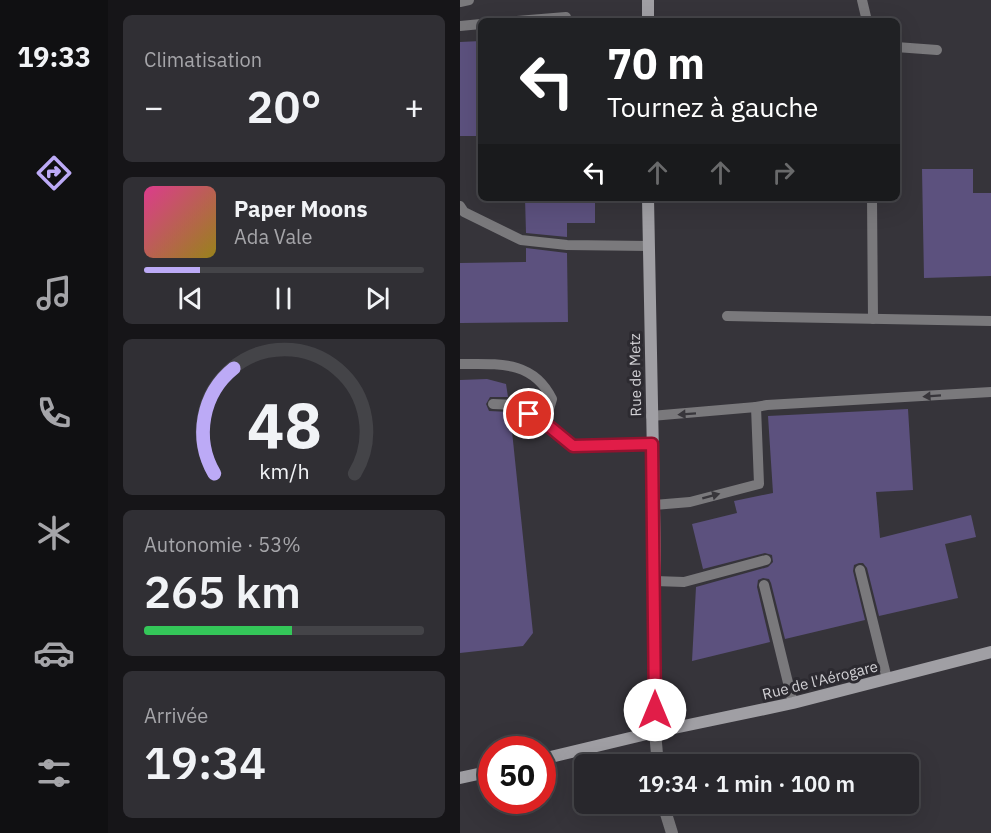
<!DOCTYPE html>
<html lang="fr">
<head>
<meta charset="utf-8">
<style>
	body { margin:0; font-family:"IBM Plex Sans",sans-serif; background:#302f34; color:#f1f3f6; height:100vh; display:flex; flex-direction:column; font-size:22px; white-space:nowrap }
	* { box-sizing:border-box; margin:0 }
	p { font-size:20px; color:#a5a5a9 }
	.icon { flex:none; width:33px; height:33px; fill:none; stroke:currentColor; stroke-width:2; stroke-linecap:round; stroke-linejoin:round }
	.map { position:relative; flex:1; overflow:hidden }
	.panel { display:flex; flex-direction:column; gap:15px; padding:15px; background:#161518; width:352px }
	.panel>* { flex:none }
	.banner { position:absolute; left:18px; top:18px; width:422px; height:183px; border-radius:9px; box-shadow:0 6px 24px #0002,0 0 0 2px #444448; background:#202124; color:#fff; overflow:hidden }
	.speed { position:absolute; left:18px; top:736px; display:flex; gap:12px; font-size:30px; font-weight:700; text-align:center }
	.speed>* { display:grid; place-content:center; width:78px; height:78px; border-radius:50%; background:#28272c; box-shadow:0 6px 24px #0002,0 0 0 2px #444448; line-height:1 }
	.speed .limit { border:9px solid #d22; background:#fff; color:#111 }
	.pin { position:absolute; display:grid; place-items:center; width:51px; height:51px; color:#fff; margin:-26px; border:3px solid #fff; border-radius:50%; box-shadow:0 2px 6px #0007 }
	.me { position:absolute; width:66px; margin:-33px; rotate:0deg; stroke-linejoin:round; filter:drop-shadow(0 0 4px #0008) }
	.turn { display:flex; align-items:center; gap:21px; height:126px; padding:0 30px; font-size:27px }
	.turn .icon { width:78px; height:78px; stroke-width:2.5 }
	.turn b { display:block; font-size:42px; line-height:51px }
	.lanes { display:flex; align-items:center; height:57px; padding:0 30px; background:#0003; justify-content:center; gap:30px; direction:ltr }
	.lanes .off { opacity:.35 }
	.big { font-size:45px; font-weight:600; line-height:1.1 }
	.panel .widget { flex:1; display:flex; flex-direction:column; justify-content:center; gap:9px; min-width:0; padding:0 21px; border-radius:9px; background:#302f34 }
	.panel .dial { align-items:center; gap:0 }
	.dial svg { height:156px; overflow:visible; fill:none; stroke:#444448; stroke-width:7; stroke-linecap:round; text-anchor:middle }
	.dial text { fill:#f1f3f6; stroke:none }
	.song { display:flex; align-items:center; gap:18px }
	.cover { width:72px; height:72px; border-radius:9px; background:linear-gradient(135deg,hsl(330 70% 55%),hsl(50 70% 35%)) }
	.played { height:6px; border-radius:3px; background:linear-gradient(90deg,#bcaaf6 20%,#444448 20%) }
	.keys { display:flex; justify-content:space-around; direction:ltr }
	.heat { display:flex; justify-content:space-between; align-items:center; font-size:33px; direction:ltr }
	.charge { height:9px; border-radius:4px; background:linear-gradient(90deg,#34c759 53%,#444448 0) }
	.trip { position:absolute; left:114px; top:754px; width:345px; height:60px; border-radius:9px; background:#28272c; box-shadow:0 6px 24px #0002,0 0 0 2px #444448; font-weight:600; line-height:60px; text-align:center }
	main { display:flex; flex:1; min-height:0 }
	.dock { display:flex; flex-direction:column; width:108px; justify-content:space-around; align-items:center; background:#101012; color:#a5a5a9 }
	.dock .icon { width:42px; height:42px }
	.dock .on { color:#bcaaf6 }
	.dock b { font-size:27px; color:#f1f3f6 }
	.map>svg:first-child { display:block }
	.building { fill:#5c517e }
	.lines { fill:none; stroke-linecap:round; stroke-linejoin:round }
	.service { stroke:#7a797c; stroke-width:10 }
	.minor { stroke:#7a797c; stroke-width:12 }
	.secondary { stroke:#a09fa4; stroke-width:12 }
	.oneway { fill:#38363b }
	.route-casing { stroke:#92132f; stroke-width:15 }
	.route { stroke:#e11d48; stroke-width:10 }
	.labels { text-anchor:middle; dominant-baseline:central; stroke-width:6; stroke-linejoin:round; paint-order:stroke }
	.street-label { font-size:15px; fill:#d3d2d6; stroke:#2c2a30 }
</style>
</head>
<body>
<main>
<nav class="dock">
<b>19:33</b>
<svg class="icon on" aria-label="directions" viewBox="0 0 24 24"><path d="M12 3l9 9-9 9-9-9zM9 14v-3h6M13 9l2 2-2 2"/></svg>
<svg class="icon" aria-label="music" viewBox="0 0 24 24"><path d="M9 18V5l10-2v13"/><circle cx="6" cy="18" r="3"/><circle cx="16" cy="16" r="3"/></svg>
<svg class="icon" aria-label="phone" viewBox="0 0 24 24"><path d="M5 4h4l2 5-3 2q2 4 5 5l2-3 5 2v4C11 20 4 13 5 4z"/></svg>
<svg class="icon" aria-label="climate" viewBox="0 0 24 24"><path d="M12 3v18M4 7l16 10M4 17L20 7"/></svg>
<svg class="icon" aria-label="car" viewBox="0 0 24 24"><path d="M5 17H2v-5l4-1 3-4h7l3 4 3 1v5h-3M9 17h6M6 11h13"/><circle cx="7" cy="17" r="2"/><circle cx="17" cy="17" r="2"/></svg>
<svg class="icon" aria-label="filters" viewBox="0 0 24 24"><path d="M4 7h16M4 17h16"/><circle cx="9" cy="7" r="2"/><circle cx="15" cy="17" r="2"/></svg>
</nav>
<section class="panel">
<div class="widget"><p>Climatisation</p>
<div class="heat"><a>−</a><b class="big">20°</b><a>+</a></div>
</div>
<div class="widget">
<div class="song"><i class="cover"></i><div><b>Paper Moons</b><p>Ada Vale</p></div></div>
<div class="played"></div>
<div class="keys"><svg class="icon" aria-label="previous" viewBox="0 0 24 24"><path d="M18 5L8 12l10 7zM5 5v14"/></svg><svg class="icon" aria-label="pause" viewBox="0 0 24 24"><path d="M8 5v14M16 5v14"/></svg><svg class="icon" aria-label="next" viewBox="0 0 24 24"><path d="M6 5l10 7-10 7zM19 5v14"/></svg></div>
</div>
<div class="widget dial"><svg viewBox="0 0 100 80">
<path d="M14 69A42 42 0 1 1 86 69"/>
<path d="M14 69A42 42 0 0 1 24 15" stroke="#bcaaf6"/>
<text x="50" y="56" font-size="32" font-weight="700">48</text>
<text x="50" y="72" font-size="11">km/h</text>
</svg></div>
<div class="widget"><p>Autonomie · 53%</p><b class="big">265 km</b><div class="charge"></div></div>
<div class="widget"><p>Arrivée</p><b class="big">19:34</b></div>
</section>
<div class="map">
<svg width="531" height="833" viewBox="0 0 531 833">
	<rect width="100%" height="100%" fill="#36343a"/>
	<!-- building -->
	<g class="building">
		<polygon points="21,41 21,136 0,136 0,42"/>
		<polygon points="462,169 513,169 513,193 531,193 531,276 464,278"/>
		<polygon points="65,198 135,198 135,223 107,223 107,237 66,233"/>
		<polygon points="66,248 107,253 108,322 0,323 0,263 66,262"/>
		<polygon points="27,379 46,384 48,397 30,397 26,404 29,411 50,412 73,633 63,646 0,653 0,380"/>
		<polygon points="448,409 453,490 416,492 420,538 511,515 516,537 485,544 498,598 419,616 407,568 403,563 399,563 394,565 393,571 405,620 325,639 311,583 309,579 303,578 298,580 297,587 310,642 232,661 236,587 308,567 313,562 312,555 305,553 243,569 232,524 277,513 274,501 313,493 308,416"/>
	</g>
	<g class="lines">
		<!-- service -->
		<g class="service">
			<polyline points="402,0 407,21"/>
			<polyline points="0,2 9,0"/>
			<polyline points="57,21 106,17"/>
			<polyline points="0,26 21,24"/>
			<polyline points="436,47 477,50"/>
			<polyline points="412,198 413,319"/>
			<polyline points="0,206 4,212 61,240 107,245 189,246"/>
			<polyline points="267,316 531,321"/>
			<path d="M0,364c38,0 73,-4 92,35l-7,23"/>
			<polyline points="33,404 53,405 85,422 113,446 192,444"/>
			<polyline points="296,407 307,405 531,392"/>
			<polyline points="191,416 296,407 299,484 230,502 194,505"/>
			<polyline points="400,570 427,679"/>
			<polyline points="195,581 224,582 306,560"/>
			<polyline points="304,585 333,703"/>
		</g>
		<!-- minor -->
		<g class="minor">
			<polyline points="195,732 198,765"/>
			<polyline points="203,804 212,833"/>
		</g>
		<!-- secondary -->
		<g class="secondary">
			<polyline points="188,0 188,21"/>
			<polyline points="188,198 195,559 195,732"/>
			<polyline points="82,759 195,732 333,703 531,652"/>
			<polyline points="0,778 32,771"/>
		</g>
	</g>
	<!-- one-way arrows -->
	<defs><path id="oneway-solid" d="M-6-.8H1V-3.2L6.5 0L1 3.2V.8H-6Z" transform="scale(1.5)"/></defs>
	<g class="oneway">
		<use href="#oneway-solid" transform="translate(472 396) rotate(176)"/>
		<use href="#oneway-solid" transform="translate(227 414) rotate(176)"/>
		<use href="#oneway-solid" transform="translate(251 496) rotate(-15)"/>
	</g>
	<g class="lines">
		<!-- route casing -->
		<g class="route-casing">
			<polyline id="route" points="69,414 85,423 113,446 192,444 195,710"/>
		</g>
		<!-- route -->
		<use href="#route" class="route"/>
	</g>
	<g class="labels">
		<!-- street labels -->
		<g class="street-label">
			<text transform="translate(175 375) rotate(-91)">Rue de Metz</text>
			<text transform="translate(360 680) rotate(-14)">Rue de l'Aérogare</text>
		</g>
	</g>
</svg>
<div class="speed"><div class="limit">50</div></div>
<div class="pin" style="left:69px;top:414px;background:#d93025"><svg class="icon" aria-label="arrive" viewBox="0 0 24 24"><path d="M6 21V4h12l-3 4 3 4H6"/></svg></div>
<svg class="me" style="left:195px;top:710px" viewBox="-20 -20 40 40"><circle r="19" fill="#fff"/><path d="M0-13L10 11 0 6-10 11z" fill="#e11d48"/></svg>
<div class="trip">19:34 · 1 min · 100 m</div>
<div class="banner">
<div class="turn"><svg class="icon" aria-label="left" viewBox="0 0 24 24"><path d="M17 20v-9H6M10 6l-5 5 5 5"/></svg><div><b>70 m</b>Tournez à gauche</div></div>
<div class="lanes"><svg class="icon" aria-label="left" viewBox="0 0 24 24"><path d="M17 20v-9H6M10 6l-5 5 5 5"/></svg><svg class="icon off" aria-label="ahead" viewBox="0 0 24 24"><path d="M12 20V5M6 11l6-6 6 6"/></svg><svg class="icon off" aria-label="ahead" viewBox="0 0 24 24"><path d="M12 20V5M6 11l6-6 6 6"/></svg><svg class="icon off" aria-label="right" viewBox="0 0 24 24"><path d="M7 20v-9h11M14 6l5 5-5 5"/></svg></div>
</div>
</div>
</main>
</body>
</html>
